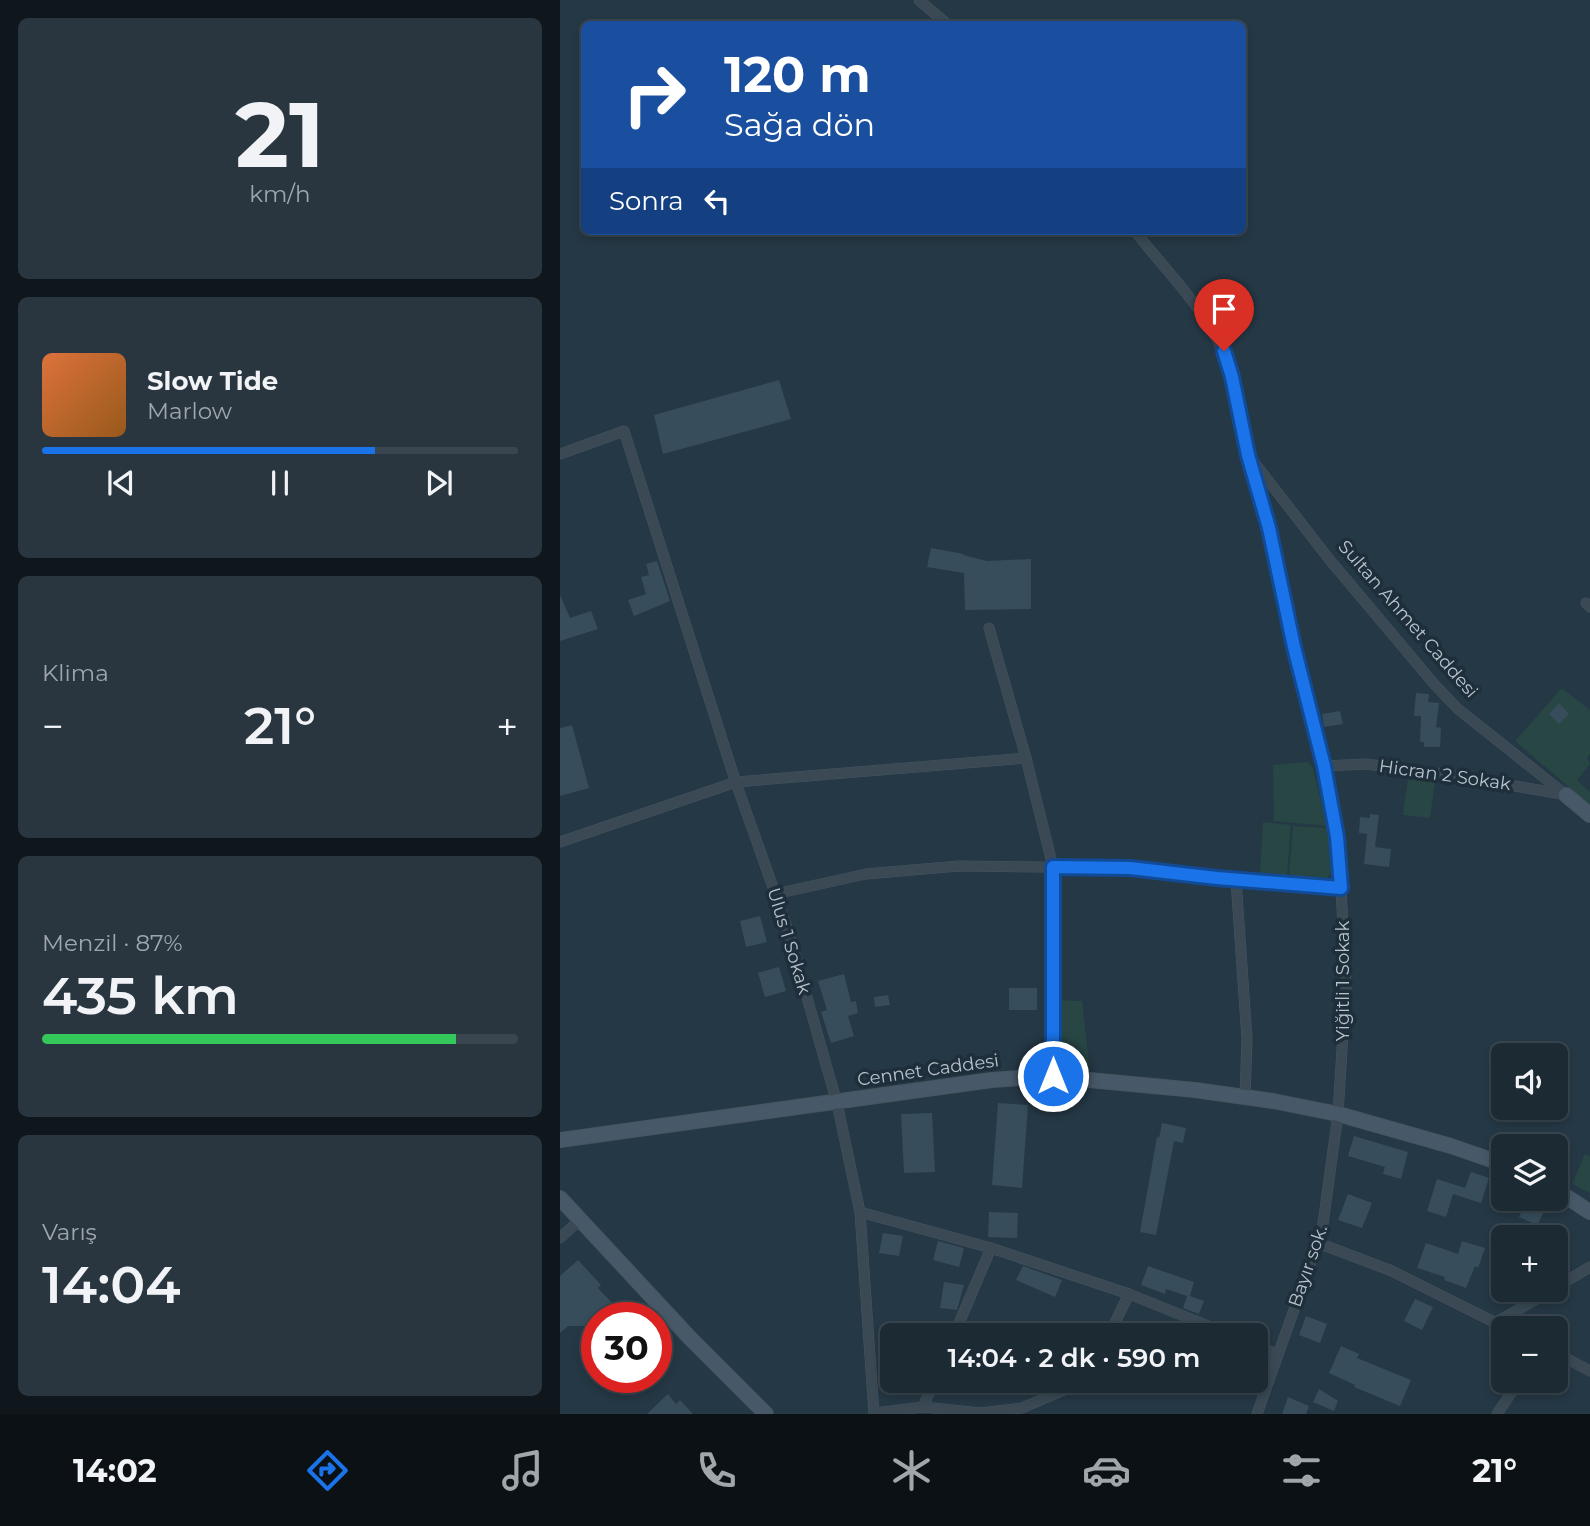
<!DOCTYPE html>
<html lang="tr">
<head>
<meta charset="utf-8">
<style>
	body { margin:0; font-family:Montserrat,sans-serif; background:#293640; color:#f1f3f6; height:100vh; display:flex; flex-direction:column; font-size:26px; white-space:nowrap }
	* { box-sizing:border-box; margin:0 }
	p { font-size:23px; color:#a0a7ac }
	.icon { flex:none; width:38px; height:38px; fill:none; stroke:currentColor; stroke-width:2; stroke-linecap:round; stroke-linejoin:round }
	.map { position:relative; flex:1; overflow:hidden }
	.drawer { display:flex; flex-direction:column; gap:18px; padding:18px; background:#0f171d; width:560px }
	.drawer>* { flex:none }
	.hud { position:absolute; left:21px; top:21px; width:665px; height:214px; border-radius:10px; box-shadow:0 4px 10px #0003,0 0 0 2px #3a464f; background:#1a4fa0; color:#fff; overflow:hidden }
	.buttons { position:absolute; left:931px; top:1043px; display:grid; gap:14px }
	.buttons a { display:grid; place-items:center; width:77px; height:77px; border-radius:10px; background:#1c2a34; box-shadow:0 4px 10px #0003,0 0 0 2px #3a464f; font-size:35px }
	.speed { position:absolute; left:21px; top:1302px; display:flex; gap:14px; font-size:35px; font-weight:700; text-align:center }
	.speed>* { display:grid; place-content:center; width:91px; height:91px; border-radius:50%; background:#1c2a34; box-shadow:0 4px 10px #0003,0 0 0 2px #3a464f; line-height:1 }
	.speed .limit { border:10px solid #d22; background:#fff; color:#111 }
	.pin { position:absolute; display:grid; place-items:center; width:60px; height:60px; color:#fff; margin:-72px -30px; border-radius:50% 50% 50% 0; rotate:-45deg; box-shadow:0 0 7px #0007 }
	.pin .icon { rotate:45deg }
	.me { position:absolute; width:77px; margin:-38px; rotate:0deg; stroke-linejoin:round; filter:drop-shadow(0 0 5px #0008) }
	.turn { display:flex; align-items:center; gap:24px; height:147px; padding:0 28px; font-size:32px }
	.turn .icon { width:91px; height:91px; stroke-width:2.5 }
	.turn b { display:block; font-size:49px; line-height:60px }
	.then { display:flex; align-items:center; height:66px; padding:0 28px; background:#0003; gap:14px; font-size:26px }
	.big { font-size:52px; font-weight:600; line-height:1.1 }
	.drawer .widget { flex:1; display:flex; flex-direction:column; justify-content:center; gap:10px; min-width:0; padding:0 24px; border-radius:10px; background:#293640 }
	.drawer .dial { align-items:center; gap:0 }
	.dial b { font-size:91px; line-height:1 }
	.song { display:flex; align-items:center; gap:21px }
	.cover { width:84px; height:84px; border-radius:10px; background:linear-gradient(135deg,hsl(20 70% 55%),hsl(30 70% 35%)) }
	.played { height:7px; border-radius:4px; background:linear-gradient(90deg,#1a73e8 70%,#3a464f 70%) }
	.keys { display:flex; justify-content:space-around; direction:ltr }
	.heat { display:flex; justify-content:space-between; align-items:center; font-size:38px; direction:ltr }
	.charge { height:10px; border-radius:5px; background:linear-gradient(90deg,#34c759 87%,#3a464f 0) }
	.trip { position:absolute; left:320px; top:1323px; width:388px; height:70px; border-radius:10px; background:#1c2a34; box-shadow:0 4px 10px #0003,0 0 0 2px #3a464f; font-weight:600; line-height:70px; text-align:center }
	.dock { display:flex; height:112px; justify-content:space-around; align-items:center; background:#0b1115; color:#a0a7ac }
	.dock .icon { width:49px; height:49px }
	.dock .on { color:#1a73e8 }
	.dock b { font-size:32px; color:#f1f3f6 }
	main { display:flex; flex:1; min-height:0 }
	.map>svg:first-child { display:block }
	.green { fill:#274644 }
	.building { fill:#374d5b }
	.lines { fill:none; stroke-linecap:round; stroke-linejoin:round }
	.street-casing { stroke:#465561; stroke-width:11 }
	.secondary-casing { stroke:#465561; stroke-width:16 }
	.street { stroke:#3a4954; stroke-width:10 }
	.secondary { stroke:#475968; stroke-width:14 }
	.route-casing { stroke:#114b97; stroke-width:18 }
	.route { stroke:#1a73e8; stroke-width:12 }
	.labels { text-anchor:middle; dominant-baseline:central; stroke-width:7; stroke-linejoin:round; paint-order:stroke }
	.street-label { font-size:18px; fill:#b7c4ce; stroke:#1e2e3a }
</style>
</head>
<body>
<main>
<section class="drawer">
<div class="widget dial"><b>21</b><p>km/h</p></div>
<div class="widget">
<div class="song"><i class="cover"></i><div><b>Slow Tide</b><p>Marlow</p></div></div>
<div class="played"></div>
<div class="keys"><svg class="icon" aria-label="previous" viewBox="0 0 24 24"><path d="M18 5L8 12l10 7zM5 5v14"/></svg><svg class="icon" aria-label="pause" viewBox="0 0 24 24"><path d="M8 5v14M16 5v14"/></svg><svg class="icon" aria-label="next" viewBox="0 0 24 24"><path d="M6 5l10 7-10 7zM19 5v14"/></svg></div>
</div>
<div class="widget"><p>Klima</p>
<div class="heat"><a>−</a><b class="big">21°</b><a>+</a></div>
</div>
<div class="widget"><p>Menzil · 87%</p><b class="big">435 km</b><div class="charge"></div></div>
<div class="widget"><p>Varış</p><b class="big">14:04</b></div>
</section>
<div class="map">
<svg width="1030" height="1414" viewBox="0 0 1030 1414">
	<rect width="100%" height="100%" fill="#253845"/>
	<!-- green -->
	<g class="green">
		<polygon points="1002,688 1030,710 1030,754 1027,758 1030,764 1017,780 1030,792 1030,805 955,741"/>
		<polygon points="747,762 753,768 767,826 714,821 713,765"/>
		<polygon points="848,778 875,782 870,818 843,815"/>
		<polygon points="703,822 731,825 727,876 700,873"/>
		<polygon points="733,826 767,828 774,870 767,878 729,876"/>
		<polygon points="497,1000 522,1001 530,1073 497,1071"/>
		<polygon points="1025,1154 1030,1156 1030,1193 1012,1184"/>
	</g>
	<!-- building -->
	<g class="building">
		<polygon points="219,380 231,419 103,454 94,415"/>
		<polygon points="371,548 404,554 403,555 427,561 471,559 471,609 405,610 404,573 367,567"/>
		<polygon points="97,561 110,601 74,616 68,600 86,594 81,577 89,575 86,564"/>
		<polygon points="0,595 10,618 31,611 38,629 0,641"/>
		<polygon points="856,693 869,694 868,702 879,703 876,727 881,728 880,747 864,747 864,742 860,742 861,716 854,716"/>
		<polygon points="999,703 1009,714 999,724 989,714"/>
		<polygon points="780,711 783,724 764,727 762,714"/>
		<polygon points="12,725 29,788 0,796 0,728"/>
		<polygon points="810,814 819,815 815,847 831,849 829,867 804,864 807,834 799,833 800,817 810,818"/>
		<polygon points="200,916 207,942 186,947 180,921"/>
		<polygon points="219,967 226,991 205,997 198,973"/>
		<polygon points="284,974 291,1002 296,1001 298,1013 288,1016 294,1036 271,1043 261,1012 267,1010 258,981"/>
		<rect x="449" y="988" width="28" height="22"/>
		<polygon points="328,995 330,1005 315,1007 314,997"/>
		<polygon points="438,1103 468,1105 462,1188 432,1185"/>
		<polygon points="372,1113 375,1172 344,1173 341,1114"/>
		<polygon points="602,1123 626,1128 623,1143 614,1141 596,1235 580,1232 597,1137 599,1138"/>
		<polygon points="794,1136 848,1152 841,1179 823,1174 825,1167 788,1156"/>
		<polygon points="911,1172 929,1178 921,1203 893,1194 886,1217 867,1211 877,1179 905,1188"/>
		<polygon points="788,1194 812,1203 802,1228 778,1220"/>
		<polygon points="968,1199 987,1206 977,1225 959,1217"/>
		<polygon points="429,1212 458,1213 457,1238 428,1237"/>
		<polygon points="323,1233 343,1236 339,1256 319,1253"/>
		<polygon points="378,1241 404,1248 399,1267 373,1260"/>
		<polygon points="902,1241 925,1248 918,1268 915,1266 906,1288 884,1280 885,1277 857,1268 866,1243 898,1254"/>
		<polygon points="18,1260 41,1285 38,1288 66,1318 37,1318 37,1339 25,1326 8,1326 0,1333 0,1276"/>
		<polygon points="463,1266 502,1280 495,1297 456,1280"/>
		<polygon points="588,1266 634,1282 630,1296 644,1301 639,1314 623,1308 627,1296 606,1289 605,1294 581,1285"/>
		<polygon points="384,1282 404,1285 397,1310 380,1308"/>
		<polygon points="855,1299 873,1307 862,1330 844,1321"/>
		<polygon points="746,1316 767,1324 760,1343 739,1335"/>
		<polygon points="781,1346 799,1354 797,1358 851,1380 840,1406 794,1387 795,1385 769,1373"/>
		<polygon points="413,1381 430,1381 427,1394 410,1390"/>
		<polygon points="759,1389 778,1401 774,1411 753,1402"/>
		<polygon points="108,1394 116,1404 120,1400 133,1414 87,1414"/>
		<polygon points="728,1397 749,1406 746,1414 722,1414"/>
	</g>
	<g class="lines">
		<!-- street casing -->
		<g class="street-casing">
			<g id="street">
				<polyline points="359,0 387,24"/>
				<path d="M575,231c32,42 76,82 93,134l20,90 21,73 25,119 30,119 16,103 6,115 -8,130 -16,117 -65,183"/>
				<polyline points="0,454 64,431 175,780 227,927 277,1103 300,1212 314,1414"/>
				<polyline points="693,461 769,559 875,685 898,709 1006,795"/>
				<polyline points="1026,603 1030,607"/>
				<polyline points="429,628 466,758 493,867 493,1076"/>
				<polyline points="764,766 806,764 883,774 1002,794"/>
				<polyline points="0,842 176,782 466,758"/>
				<polyline points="676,880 687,1039 685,1097"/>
				<polyline points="215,894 306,874 399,866 570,868 657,878 781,888"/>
				<polyline points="300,1212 431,1248 569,1294 671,1335"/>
				<polyline points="0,1238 19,1221"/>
				<polyline points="758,1243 832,1271 946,1328"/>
				<polyline points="996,1287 1030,1267"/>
				<polyline points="935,1323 992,1290"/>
				<polyline points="394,1335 431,1248"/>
				<polyline points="549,1335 569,1294"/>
				<polyline points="696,1346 717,1354"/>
				<polyline points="996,1353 1030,1371"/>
				<polyline points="363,1407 374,1381"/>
				<polyline points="315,1413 363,1407 421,1413 462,1408 504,1390 513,1381"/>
				<polyline points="937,1414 959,1381"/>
			</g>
		</g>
		<!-- secondary casing -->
		<g class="secondary-casing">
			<g id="secondary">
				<polyline points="1006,795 1030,815"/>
				<polyline points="0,1140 432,1080 487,1076 635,1090 713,1101 778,1114 891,1146 943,1164"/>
				<polyline points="996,1190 1030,1212"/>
				<polyline points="0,1198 130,1338 206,1414"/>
			</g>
		</g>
		<!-- street -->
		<use href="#street" class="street"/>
		<!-- secondary -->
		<use href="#secondary" class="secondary"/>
	</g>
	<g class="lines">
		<!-- route casing -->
		<g class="route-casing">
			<polyline id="route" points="493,1076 493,867 570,868 657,878 781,888 777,837 764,766 734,647 709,528 688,455 672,377 664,351"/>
		</g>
		<!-- route -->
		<use href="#route" class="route"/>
	</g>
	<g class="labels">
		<!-- street labels -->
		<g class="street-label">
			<text transform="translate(848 619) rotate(49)">Sultan Ahmet Caddesi</text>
			<text transform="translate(885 775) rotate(8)">Hicran 2 Sokak</text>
			<text transform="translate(229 941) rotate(73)">Ulus 1 Sokak</text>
			<text transform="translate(783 981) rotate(-90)">Yiğitli 1 Sokak</text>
			<text transform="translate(368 1070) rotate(-8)">Cennet Caddesi</text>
			<text transform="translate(748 1266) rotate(-71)">Bayır sok.</text>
		</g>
	</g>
</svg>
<div class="buttons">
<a><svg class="icon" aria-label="sound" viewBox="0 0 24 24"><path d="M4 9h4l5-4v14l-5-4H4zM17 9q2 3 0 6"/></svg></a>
<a><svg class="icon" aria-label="layers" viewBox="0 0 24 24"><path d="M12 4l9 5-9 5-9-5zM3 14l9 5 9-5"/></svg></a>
<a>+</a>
<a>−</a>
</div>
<div class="speed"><div class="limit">30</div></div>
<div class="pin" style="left:664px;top:351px;background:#d93025"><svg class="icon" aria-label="arrive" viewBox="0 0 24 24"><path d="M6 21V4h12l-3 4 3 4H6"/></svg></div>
<svg class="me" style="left:493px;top:1076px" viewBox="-20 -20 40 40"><circle r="17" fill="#1a73e8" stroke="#fff" stroke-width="3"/><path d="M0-11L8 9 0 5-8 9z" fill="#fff"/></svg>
<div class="trip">14:04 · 2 dk · 590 m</div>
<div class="hud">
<div class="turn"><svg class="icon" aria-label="right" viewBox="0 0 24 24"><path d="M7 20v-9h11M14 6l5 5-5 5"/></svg><div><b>120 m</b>Sağa dön</div></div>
<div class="then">Sonra<svg class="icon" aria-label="left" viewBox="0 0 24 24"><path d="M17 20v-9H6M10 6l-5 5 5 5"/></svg></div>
</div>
</div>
</main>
<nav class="dock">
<b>14:02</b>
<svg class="icon on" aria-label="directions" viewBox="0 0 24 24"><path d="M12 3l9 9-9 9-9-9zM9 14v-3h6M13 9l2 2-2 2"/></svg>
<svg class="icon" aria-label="music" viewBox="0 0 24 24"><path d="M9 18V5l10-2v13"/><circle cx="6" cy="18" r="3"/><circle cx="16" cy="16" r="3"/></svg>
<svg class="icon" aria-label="phone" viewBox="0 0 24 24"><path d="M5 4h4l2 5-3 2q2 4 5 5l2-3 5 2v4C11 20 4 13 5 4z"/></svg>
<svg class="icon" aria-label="climate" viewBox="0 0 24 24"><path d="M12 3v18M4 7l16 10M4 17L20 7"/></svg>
<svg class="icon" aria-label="car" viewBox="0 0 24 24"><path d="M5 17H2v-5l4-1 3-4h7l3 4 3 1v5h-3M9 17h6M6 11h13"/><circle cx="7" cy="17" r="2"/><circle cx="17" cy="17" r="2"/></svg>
<svg class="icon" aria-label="filters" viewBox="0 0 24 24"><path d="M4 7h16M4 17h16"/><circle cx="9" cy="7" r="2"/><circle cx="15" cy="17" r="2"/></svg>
<b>21°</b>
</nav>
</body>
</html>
